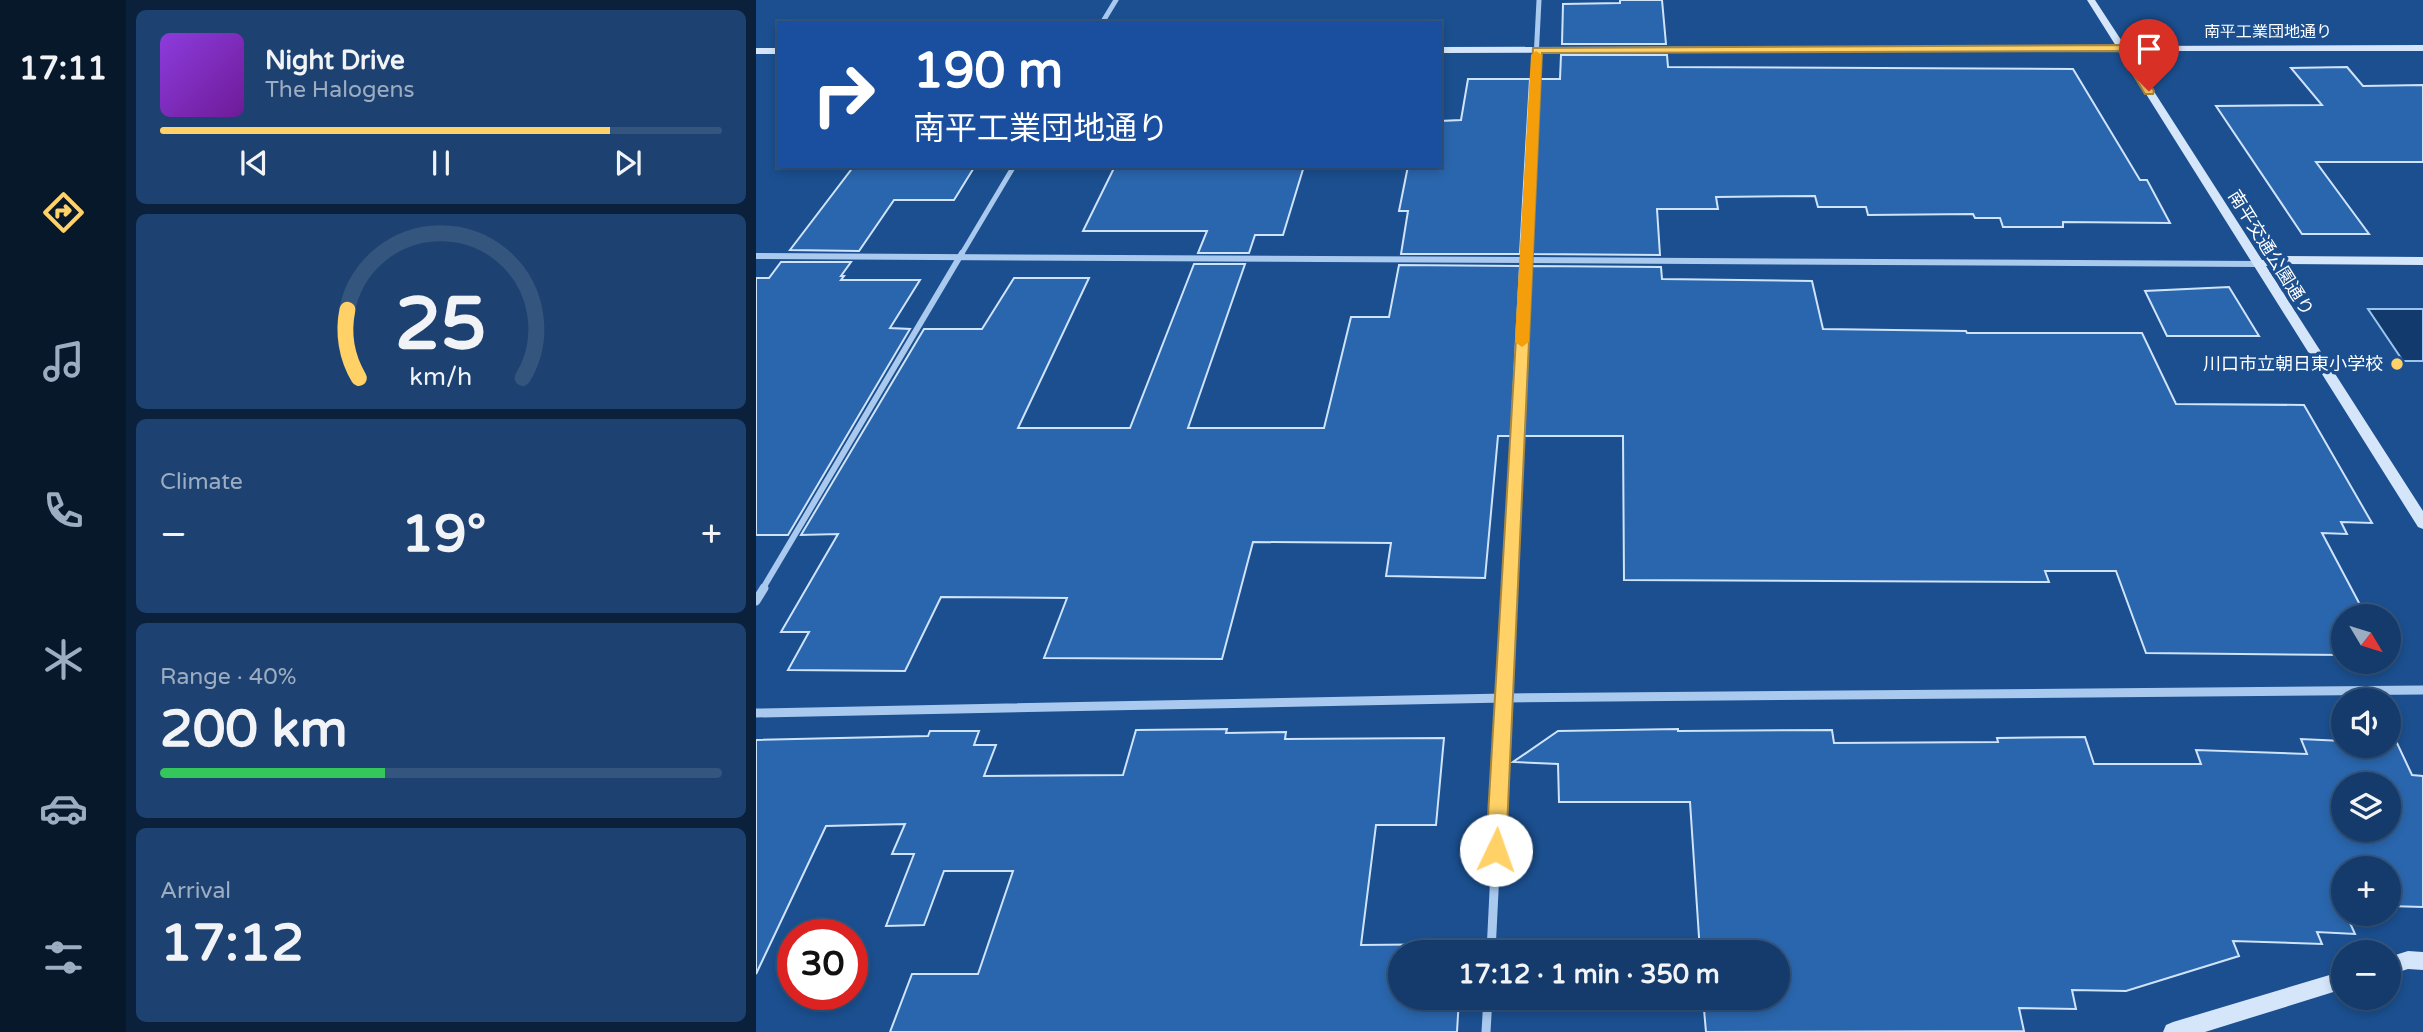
<!DOCTYPE html>
<html lang="en">
<head>
<meta charset="utf-8">
<style>
	body { margin:0; font-family:"Varela Round","Noto Sans JP",sans-serif; background:#1d4271; color:#f1f3f6; height:100vh; display:flex; flex-direction:column; font-size:26px; white-space:nowrap }
	* { box-sizing:border-box; margin:0 }
	p { font-size:23px; color:#9dadc1 }
	.icon { flex:none; width:38px; height:38px; fill:none; stroke:currentColor; stroke-width:2; stroke-linecap:round; stroke-linejoin:round }
	.map { position:relative; flex:1; overflow:hidden }
	.drawer { display:flex; flex-direction:column; gap:10px; padding:10px; background:#0b203b; width:630px }
	.drawer>* { flex:none }
	.guide { position:absolute; left:21px; top:21px; width:665px; height:147px; border-radius:0px; box-shadow:0 4px 10px #0003,0 0 0 2px #33557e; background:#1a4fa0; color:#fff; overflow:hidden }
	.needle { width:46px; rotate:128deg }
	.tools { position:absolute; left:1575px; top:604px; display:grid; gap:14px }
	.tools a { display:grid; place-items:center; width:70px; height:70px; border-radius:50%; background:#143b6b; box-shadow:0 4px 10px #0003,0 0 0 2px #33557e; font-size:35px }
	.speed { position:absolute; left:21px; top:919px; display:flex; gap:14px; font-size:35px; font-weight:700; text-align:center }
	.speed>* { display:grid; place-content:center; width:91px; height:91px; border-radius:50%; background:#143b6b; box-shadow:0 4px 10px #0003,0 0 0 2px #33557e; line-height:1 }
	.speed .limit { border:10px solid #d22; background:#fff; color:#111 }
	.pin { position:absolute; display:grid; place-items:center; width:60px; height:60px; color:#fff; margin:-72px -30px; border-radius:50% 50% 50% 0; rotate:-45deg; box-shadow:0 0 7px #0007 }
	.pin .icon { rotate:45deg }
	.me { position:absolute; width:77px; margin:-38px; rotate:3deg; stroke-linejoin:round; filter:drop-shadow(0 0 5px #0008) }
	.turn { display:flex; align-items:center; gap:24px; height:147px; padding:0 21px; font-size:32px }
	.turn .icon { width:91px; height:91px; stroke-width:2.5 }
	.turn b { display:block; font-size:49px; line-height:60px }
	.big { font-size:52px; font-weight:800; line-height:1.1 }
	.drawer .widget { flex:1; display:flex; flex-direction:column; justify-content:center; gap:10px; min-width:0; padding:0 24px; border-radius:10px; background:#1d4271 }
	.drawer .dial { align-items:center; gap:0 }
	.dial svg { height:182px; overflow:visible; fill:none; stroke:#33557e; stroke-width:7; stroke-linecap:round; text-anchor:middle }
	.dial text { fill:#f1f3f6; stroke:none }
	.song { display:flex; align-items:center; gap:21px }
	.cover { width:84px; height:84px; border-radius:10px; background:linear-gradient(135deg,hsl(270 70% 55%),hsl(280 70% 35%)) }
	.played { height:7px; border-radius:4px; background:linear-gradient(90deg,#ffd166 80%,#33557e 80%) }
	.keys { display:flex; justify-content:space-around; direction:ltr }
	.heat { display:flex; justify-content:space-between; align-items:center; font-size:38px; direction:ltr }
	.charge { height:10px; border-radius:5px; background:linear-gradient(90deg,#34c759 40%,#33557e 0) }
	.trip { position:absolute; left:632px; top:940px; width:402px; height:70px; border-radius:35px; background:#143b6b; box-shadow:0 4px 10px #0003,0 0 0 2px #33557e; font-weight:800; line-height:70px; text-align:center }
	main { display:flex; flex:1; min-height:0 }
	.dock { display:flex; flex-direction:column; width:126px; justify-content:space-around; align-items:center; background:#08182b; color:#9dadc1 }
	.dock .icon { width:49px; height:49px }
	.dock .active { color:#ffd166 }
	.dock b { font-size:32px; color:#f1f3f6 }
	.map>svg:first-child { display:block }
	.water { fill:#123a6d; stroke:#9cc4f0; stroke-width:2 }
	.building { fill:#2a66ad; stroke:#cfe3fa; stroke-width:2; fill-rule:evenodd }
	.lines { fill:none; stroke-linecap:round; stroke-linejoin:round }
	.street-far2 { stroke:#a9c9ee; stroke-width:5 }
	.street-far1 { stroke:#a9c9ee; stroke-width:6 }
	.street { stroke:#a9c9ee; stroke-width:9 }
	.secondary { fill:#d6e6fa; fill-rule:evenodd }
	.route { fill:#ffd166; stroke:#a68842; stroke-width:2 }
	.slow { fill:#f59e0b }
	.poi-dot { fill:#ffd166; stroke:#1b4f8f; stroke-width:2.5 }
	.labels { text-anchor:middle; dominant-baseline:central; stroke-width:7; stroke-linejoin:round; paint-order:stroke }
	.far-street-label { font-size:16px; fill:#fff; stroke:#1b4f8f }
	.street-label { font-size:18px; fill:#fff; stroke:#1b4f8f }
	.poi-label { font-size:18px; fill:#fff; stroke:#1b4f8f; text-anchor:end }
</style>
</head>
<body>
<main>
<nav class="dock">
<b>17:11</b>
<svg class="icon active" aria-label="directions" viewBox="0 0 24 24"><path d="M12 3l9 9-9 9-9-9zM9 14v-3h6M13 9l2 2-2 2"/></svg>
<svg class="icon" aria-label="music" viewBox="0 0 24 24"><path d="M9 18V5l10-2v13"/><circle cx="6" cy="18" r="3"/><circle cx="16" cy="16" r="3"/></svg>
<svg class="icon" aria-label="phone" viewBox="0 0 24 24"><path d="M5 4h4l2 5-3 2q2 4 5 5l2-3 5 2v4C11 20 4 13 5 4z"/></svg>
<svg class="icon" aria-label="climate" viewBox="0 0 24 24"><path d="M12 3v18M4 7l16 10M4 17L20 7"/></svg>
<svg class="icon" aria-label="car" viewBox="0 0 24 24"><path d="M5 17H2v-5l4-1 3-4h7l3 4 3 1v5h-3M9 17h6M6 11h13"/><circle cx="7" cy="17" r="2"/><circle cx="17" cy="17" r="2"/></svg>
<svg class="icon" aria-label="filters" viewBox="0 0 24 24"><path d="M4 7h16M4 17h16"/><circle cx="9" cy="7" r="2"/><circle cx="15" cy="17" r="2"/></svg>
</nav>
<section class="drawer">
<div class="widget">
<div class="song"><i class="cover"></i><div><b>Night Drive</b><p>The Halogens</p></div></div>
<div class="played"></div>
<div class="keys"><svg class="icon" aria-label="previous" viewBox="0 0 24 24"><path d="M18 5L8 12l10 7zM5 5v14"/></svg><svg class="icon" aria-label="pause" viewBox="0 0 24 24"><path d="M8 5v14M16 5v14"/></svg><svg class="icon" aria-label="next" viewBox="0 0 24 24"><path d="M6 5l10 7-10 7zM19 5v14"/></svg></div>
</div>
<div class="widget dial"><svg viewBox="0 0 100 80">
<path d="M14 69A42 42 0 1 1 86 69"/>
<path d="M14 69A42 42 0 0 1 9 39" stroke="#ffd166"/>
<text x="50" y="56" font-size="32" font-weight="700">25</text>
<text x="50" y="72" font-size="11">km/h</text>
</svg></div>
<div class="widget"><p>Climate</p>
<div class="heat"><a>−</a><b class="big">19°</b><a>+</a></div>
</div>
<div class="widget"><p>Range · 40%</p><b class="big">200 km</b><div class="charge"></div></div>
<div class="widget"><p>Arrival</p><b class="big">17:12</b></div>
</section>
<div class="map">
<svg width="1667" height="1032" viewBox="0 0 1667 1032">
	<rect width="100%" height="100%" fill="#1b4f8f"/>
	<!-- water -->
	<polygon class="water" points="1612,309 1667,309 1667,361 1647,361"/>
	<!-- building -->
	<g class="building">
		<polygon points="864,0 906,0 910,44 806,44 807,4 864,3"/>
		<polygon points="805,55 911,55 912,67 1317,69 1384,180 1391,180 1414,223 1307,222 1307,227 1247,227 1244,218 1219,218 1217,214 1112,215 1110,207 1062,207 1059,196 960,197 962,209 901,209 904,255 776,254 784,79 804,79"/>
		<polygon points="1591,67 1607,86 1667,85 1667,162 1560,162 1613,234 1546,234 1460,106 1566,105 1535,68"/>
		<polygon points="712,79 774,79 764,254 645,254 652,211 643,211 652,166 684,166 684,121 705,120"/>
		<polygon points="98,166 219,166 198,200 138,200 103,251 34,250"/>
		<polygon points="359,166 548,166 527,235 499,235 493,253 442,253 451,231 327,231"/>
		<polygon points="25,262 95,262 85,276 88,276 85,280 164,280 134,328 154,329 32,535 0,535 0,278 13,278"/>
		<polygon points="438,264 489,264 432,428 568,428 595,317 633,317 643,265 764,266 755,436 742,436 729,578 630,576 635,543 497,542 466,659 288,658 311,598 185,597 149,671 32,670 53,632 25,632 82,534 45,535 168,329 226,329 258,278 333,278 262,428 374,428"/>
		<polygon points="775,266 905,267 906,279 1056,281 1067,329 1210,331 1211,333 1386,333 1420,404 1548,405 1616,523 1585,522 1591,534 1566,533 1610,616 1587,616 1587,655 1390,653 1360,571 1289,571 1293,582 868,580 867,436 766,436"/>
		<polygon points="1473,287 1503,336 1411,336 1389,291"/>
		<polygon points="471,729 470,733 530,732 529,739 688,738 680,825 620,825 605,945 706,944 706,952 644,952 644,998 703,998 701,1032 134,1032 156,974 222,974 257,871 188,871 168,925 130,926 158,854 136,854 149,824 70,826 0,974 0,740 172,736 174,731 223,731 218,745 240,745 228,776 367,775 380,730"/>
		<path d="M922,729v2l154,-1 2,13 164,-1 -1,-4 88,-1 9,27h107l-5,-14 111,4 -6,-15 42,2v5l54,-3 15,32 11,1v131l-34,-1v-38h-46v46h3l9,20 -38,-2 5,12 -89,-3 6,15 -113,35 -54,-1 4,19 -57,-1 5,23 -318,1 -3,-34h75v-46h-78l-10,-150h-131l-1,-38 -45,-2 45,-31zM1587,784h46v46h-46z"/>
	</g>
	<g class="lines">
		<!-- street-far2 -->
		<g class="street-far2">
			<polyline points="346,23 360,0"/>
			<polyline points="205,255 258,166"/>
			<polyline points="770,255 783,0"/>
		</g>
		<!-- street-far1 -->
		<g class="street-far1">
			<polyline points="0,256 1501,264"/>
			<polyline points="6,590 206,253"/>
			<polyline points="753,590 770,253"/>
		</g>
		<!-- street -->
		<g class="street">
			<polyline points="0,601 8,588"/>
			<polyline points="0,713 749,698 1667,690"/>
			<polyline points="735,952 753,588"/>
			<polyline points="730,1032 732,998"/>
		</g>
		<!-- secondary -->
		<g class="secondary">
			<polygon points="1331,0 1339,0 1369,46 1667,45 1667,51 1372,51 1506,260 1528,256 1667,257 1667,265 1528,264 1510,266 1667,511 1667,529 1662,527 1363,51 684,53 684,47 1360,46"/>
			<rect x="0" y="48" width="23" height="6"/>
			<polygon points="1652,951 1667,952 1667,970 1652,969 1633,975 1633,957"/>
			<polygon points="1587,971 1587,989 1449,1032 1407,1032 1410,1025 1417,1022"/>
		</g>
	</g>
	<!-- route -->
	<polygon class="route" points="1366,45 1371,48 1398,91 1397,94 1389,94 1363,51 786,53 750,850 747,857 740,860 733,857 730,850 777,48"/>
	<!-- slow -->
	<polygon class="slow" points="780,51 786,55 773,342 766,347 759,342 775,55"/>
	<!-- markers -->
	<circle class="poi-dot" cx="1641" cy="364" r="7"/>
	<g class="labels">
		<!-- far-street labels -->
		<g class="far-street-label">
			<text x="1512" y="32">南平工業団地通り</text>
		</g>
		<!-- street labels -->
		<g class="street-label">
			<text transform="translate(1515 253) rotate(58)">南平交通公園通り</text>
		</g>
		<!-- poi labels -->
		<g class="poi-label">
			<text x="1627" y="364">川口市立朝日東小学校</text>
		</g>
	</g>
</svg>
<div class="tools">
<a><svg class="needle" viewBox="-14 -14 28 28"><path d="M0-13l5 13h-10z" fill="#e53935"/><path d="M0 13l5-13h-10z" fill="#9dadc1"/></svg></a>
<a><svg class="icon" aria-label="sound" viewBox="0 0 24 24"><path d="M4 9h4l5-4v14l-5-4H4zM17 9q2 3 0 6"/></svg></a>
<a><svg class="icon" aria-label="layers" viewBox="0 0 24 24"><path d="M12 4l9 5-9 5-9-5zM3 14l9 5 9-5"/></svg></a>
<a>+</a>
<a>−</a>
</div>
<div class="speed"><div class="limit">30</div></div>
<div class="pin" style="left:1393px;top:91px;background:#d93025"><svg class="icon" aria-label="arrive" viewBox="0 0 24 24"><path d="M6 21V4h12l-3 4 3 4H6"/></svg></div>
<svg class="me" style="left:740px;top:850px" viewBox="-20 -20 40 40"><circle r="19" fill="#fff"/><path d="M0-13L10 11 0 6-10 11z" fill="#ffd166"/></svg>
<div class="trip">17:12 · 1 min · 350 m</div>
<div class="guide">
<div class="turn"><svg class="icon" aria-label="right" viewBox="0 0 24 24"><path d="M7 20v-9h11M14 6l5 5-5 5"/></svg><div><b>190 m</b>南平工業団地通り</div></div>
</div>
</div>
</main>
</body>
</html>
